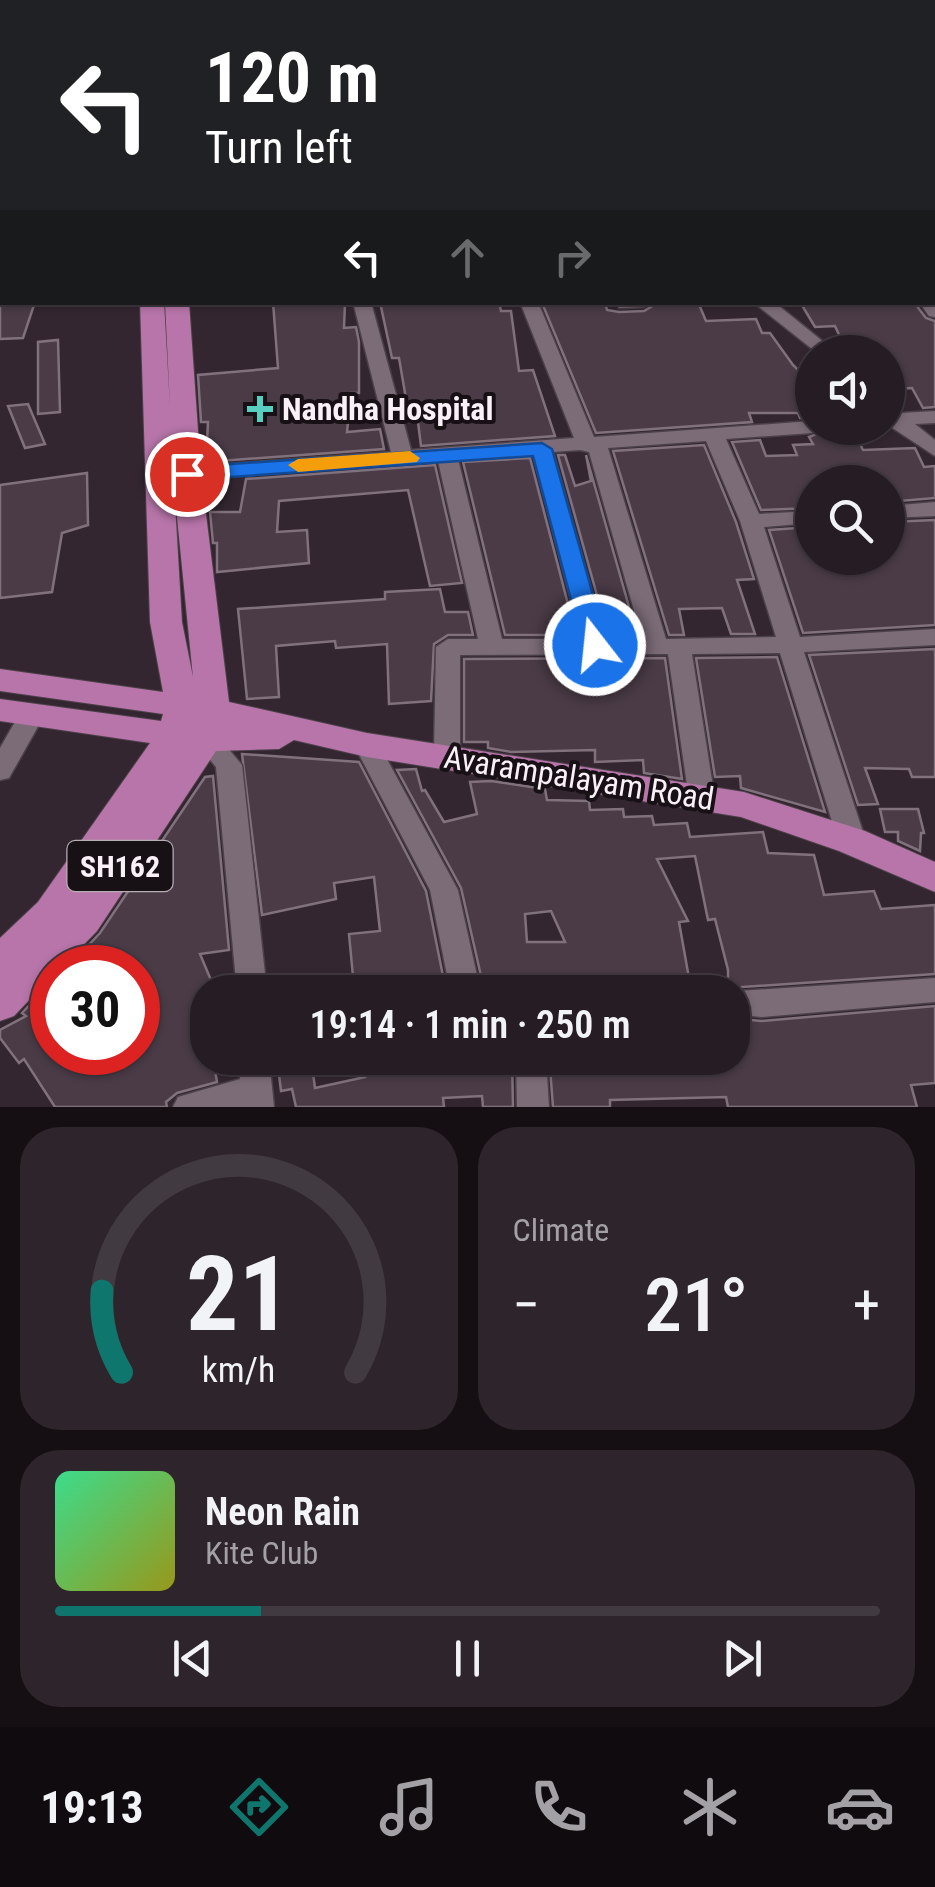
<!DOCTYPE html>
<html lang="en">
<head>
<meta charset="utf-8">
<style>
	body { margin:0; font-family:"Roboto Condensed",sans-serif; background:#2e252c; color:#f1f3f6; height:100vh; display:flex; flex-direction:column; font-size:38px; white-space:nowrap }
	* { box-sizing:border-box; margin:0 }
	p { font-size:32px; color:#a4a1a6 }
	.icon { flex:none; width:55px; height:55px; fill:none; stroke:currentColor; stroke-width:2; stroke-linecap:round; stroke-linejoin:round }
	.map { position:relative; height:1107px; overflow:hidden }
	.details { display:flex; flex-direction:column; gap:20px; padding:20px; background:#150f14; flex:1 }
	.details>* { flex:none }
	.banner { position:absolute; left:0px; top:0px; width:935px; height:305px; box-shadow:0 2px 8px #0004,0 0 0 2px #423a41; background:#202124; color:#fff; overflow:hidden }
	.tools { position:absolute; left:795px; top:335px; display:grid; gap:20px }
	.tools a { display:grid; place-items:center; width:110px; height:110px; border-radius:50%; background:#261c24; box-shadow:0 2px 8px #0004,0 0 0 2px #423a41; font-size:50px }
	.speed { position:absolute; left:30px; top:945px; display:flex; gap:20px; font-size:50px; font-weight:700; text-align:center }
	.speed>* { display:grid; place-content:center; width:130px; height:130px; border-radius:50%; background:#261c24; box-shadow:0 2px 8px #0004,0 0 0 2px #423a41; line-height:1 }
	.speed .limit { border:15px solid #d22; background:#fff; color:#111 }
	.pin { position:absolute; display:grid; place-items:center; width:85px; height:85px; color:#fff; margin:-42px; border:5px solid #fff; border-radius:50%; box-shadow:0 2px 10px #0007 }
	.me { position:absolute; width:110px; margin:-55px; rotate:344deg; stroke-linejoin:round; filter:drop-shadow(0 0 8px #0008) }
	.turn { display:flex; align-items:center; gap:35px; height:210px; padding:0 40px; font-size:45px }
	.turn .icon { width:130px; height:130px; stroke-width:2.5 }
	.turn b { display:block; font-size:70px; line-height:85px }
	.lanes { display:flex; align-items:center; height:95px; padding:0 40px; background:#0003; justify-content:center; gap:50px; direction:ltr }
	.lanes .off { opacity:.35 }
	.big { font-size:75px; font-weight:600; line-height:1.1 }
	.details .tile { flex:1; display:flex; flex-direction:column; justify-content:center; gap:15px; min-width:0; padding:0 35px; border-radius:40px; background:#2e252c }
	.details .dial { align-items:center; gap:0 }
	.dial svg { height:260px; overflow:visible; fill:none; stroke:#423a41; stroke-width:7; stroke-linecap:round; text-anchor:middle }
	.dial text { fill:#f1f3f6; stroke:none }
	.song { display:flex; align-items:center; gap:30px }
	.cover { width:120px; height:120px; border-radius:15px; background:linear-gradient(135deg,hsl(150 70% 55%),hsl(60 70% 35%)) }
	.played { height:10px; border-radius:5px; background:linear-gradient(90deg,#0f766e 25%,#423a41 25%) }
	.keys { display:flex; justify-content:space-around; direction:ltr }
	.heat { display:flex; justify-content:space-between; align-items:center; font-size:55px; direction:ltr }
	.details .tiles { flex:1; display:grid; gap:20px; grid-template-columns:1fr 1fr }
	.tile:last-child { grid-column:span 2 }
	.trip { position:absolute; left:190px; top:975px; width:560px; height:100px; border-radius:40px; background:#261c24; box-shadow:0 2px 8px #0004,0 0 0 2px #423a41; font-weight:600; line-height:100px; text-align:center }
	.tabs { display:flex; height:160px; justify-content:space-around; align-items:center; background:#0f0b0e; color:#a4a1a6 }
	.tabs .icon { width:70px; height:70px }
	.tabs .selected { color:#0f766e }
	.tabs b { font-size:45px; color:#f1f3f6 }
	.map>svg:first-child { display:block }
	.building { fill:#4a3b46; stroke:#81717d; stroke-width:2.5; fill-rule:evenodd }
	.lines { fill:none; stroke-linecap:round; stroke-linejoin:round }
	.minor-casing { stroke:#4c4149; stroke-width:3 }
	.major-casing { stroke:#4c4149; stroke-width:2 }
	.minor { fill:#7c6c78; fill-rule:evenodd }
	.major { fill:#b775a9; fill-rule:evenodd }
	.route { fill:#1a73e8; stroke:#114b97; stroke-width:2.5 }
	.slow { fill:#f59e0b }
	.poi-dot { fill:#58cec0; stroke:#171116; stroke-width:4 }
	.labels { text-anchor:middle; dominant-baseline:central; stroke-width:8; stroke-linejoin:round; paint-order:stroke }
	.shield { fill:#171116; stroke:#b6aeb4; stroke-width:2.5 }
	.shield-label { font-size:30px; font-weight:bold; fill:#faf1f8 }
	.poi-label { font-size:32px; font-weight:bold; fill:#faf1f8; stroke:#171116; text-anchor:start }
	.street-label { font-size:32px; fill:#faf1f8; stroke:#171116 }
</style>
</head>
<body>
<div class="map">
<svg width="935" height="1107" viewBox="0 0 935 1107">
	<rect width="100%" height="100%" fill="#332630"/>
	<!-- building -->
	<g class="building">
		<polygon points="0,302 35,302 23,338 0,339"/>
		<polygon points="273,302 345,303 344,328 356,327 359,342 359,393 351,393 347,432 380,429 384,449 206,462 208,422 201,422 198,375 278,368"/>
		<polygon points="380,302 499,302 501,311 511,311 519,371 533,370 555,436 421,446 418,422 410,422 399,358 392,358"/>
		<polygon points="605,302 607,310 619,312 644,311 656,304 698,302 706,321 756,319 762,333 770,333 793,365 798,370 809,370 812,379 812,418 800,418 798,413 749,413 752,422 596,433 542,303"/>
		<polygon points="800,302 916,305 926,318 935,321 935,407 923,408 912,388 888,389 888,352 847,352 835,326 815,327"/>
		<polygon points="58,340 60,412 38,414 38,342"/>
		<polygon points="28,404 45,444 25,448 8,406"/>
		<polygon points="824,431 854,431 863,450 915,448 924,467 935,466 935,498 888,502 888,482 812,482 812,508 761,510 732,442 760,440 766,456 797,455 793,445 813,444 809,437"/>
		<polygon points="704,445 736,522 754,579 737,580 755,634 731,634 722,608 679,609 684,635 669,635 613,451"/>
		<polygon points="558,455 565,455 575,486 591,481 586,455 637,635 608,635"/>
		<polygon points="530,458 576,635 505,635 463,462"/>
		<polygon points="435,465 462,583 430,586 408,490 279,501 277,532 307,530 309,563 217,572 217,543 213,543 210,512 240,512 246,479"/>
		<polygon points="87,473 88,525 62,533 52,592 0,598 0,485"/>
		<polygon points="935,520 935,625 803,633 769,530 812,527 812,558 888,558 888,522"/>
		<polygon points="440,589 445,612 468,612 473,635 448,635 434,644 431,701 389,704 387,644 336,648 335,641 276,646 279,697 247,699 238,609 385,599 385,592"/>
		<polygon points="935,649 935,777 912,777 909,769 865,768 878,804 858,805 809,655"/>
		<polygon points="777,657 825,812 741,788 740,776 715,777 696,658"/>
		<polygon points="665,658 682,779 644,773 643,760 595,762 595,750 511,752 488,748 488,742 464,742 464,659"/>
		<polygon points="242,754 359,762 426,891 443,976 378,976 354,987 349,934 380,931 374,877 334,883 336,899 262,915"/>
		<path d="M416,769l6,22 3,-1 19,32 33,-8 -7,-32 21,-1 54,8 2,11 42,1 1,9 33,-1 1,8 28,-1 2,9 33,-2 3,14 73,-5 5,21 46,2 10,40 50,-4 7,18 54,-4v69l-207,14v-18l-13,-51 -7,1 -13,-64 -38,3 31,62 -9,1 10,56 -208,-2 -20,-88 -64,-118zM551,911l14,31h-38l-2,-28z"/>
		<polygon points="213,776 229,950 200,954 216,992 204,992 208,1058 213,1058 217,1082 177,1093 166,1102 167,1107 55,1107 24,1059 19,1063 0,1038 0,1030 26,1016 22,1013 52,981 52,1052 138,1052 138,996 156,986 138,968 67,968 100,933 205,777"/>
		<polygon points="880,809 918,809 924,833 921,833 920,851 898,841 898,832 885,832"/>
		<polygon points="935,1006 935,1083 911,1085 917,1107 728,1107 726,1097 610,1100 610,1107 553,1107 550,1068 603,1067 602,1058 629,1058 631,1068 660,1068 658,1058 732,1058 732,1018 761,1021"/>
		<polygon points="277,1058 311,1058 315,1088 365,1077 358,1058 393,1058 394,1061 512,1058 513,1107 483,1107 482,1096 443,1098 444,1107 296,1107 292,1089 281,1091"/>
	</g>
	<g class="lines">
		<!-- minor casing -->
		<g class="minor-casing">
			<g id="minor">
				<rect x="138" y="0" width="12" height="2"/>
				<polygon points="215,0 287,0 214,2"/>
				<polygon points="358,0 372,0 373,2 359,2"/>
				<polygon points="434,0 446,0 447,2 435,2"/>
				<polygon points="797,0 809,0 810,2 798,2"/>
				<rect x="932" y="10" width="3" height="8"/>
				<polygon points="932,51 935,52 935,61 932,60"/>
				<rect x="932" y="172" width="3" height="10"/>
				<polygon points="932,200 935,201 935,213 932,212"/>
				<rect x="932" y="270" width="3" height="10"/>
				<polygon points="932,298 935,299 935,317 929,316 919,302 932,302"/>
				<path d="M353,302h18l40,148 163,-12 -54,-136h18l56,135 218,-16v7h10l-10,5 -86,6 33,75 53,-3v12l-48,4 36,110 135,-8v16l-131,7 62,189 -4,7 -10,3 -10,-3 -4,-7 -58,-188 -88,1 23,145 -4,7 -9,3 -9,-3 -4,-7 -21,-145 -208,1v100l-4,6h-18l-4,-6 2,-108 12,-8h30l-40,-178 -251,18 -11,-6 11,-6 204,-15zM706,441l34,80 36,116 -110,2 -58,-191zM580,450l9,2 53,187h-37l-52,-187zM533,454l48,185h-79l-44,-180z"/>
				<polygon points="617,302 653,302 644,307 619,308"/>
				<polygon points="753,302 774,302 836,352 816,352"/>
				<polygon points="888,407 901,413 935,411 935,423 915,424 935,440 935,456 888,425"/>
				<polygon points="935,502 935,516 888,518 888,506"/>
				<polygon points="32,705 41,708 45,714 9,778 0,780 0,748 23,708"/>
				<polygon points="206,730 215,733 242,765 267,992 237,992 216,767 193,739 197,733"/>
				<polygon points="367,736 376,739 458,890 478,980 591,980 602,983 606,992 363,992 367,983 378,980 448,980 430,890 354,745 358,739"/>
				<polygon points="935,978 935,1002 761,1017 732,1014 732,992 723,992"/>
				<polygon points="239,1058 269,1058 274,1107 173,1107 178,1097 240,1079"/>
				<polygon points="516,1058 546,1058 549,1107 517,1107"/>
			</g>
		</g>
		<!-- major casing -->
		<g class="major-casing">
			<g id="major">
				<rect x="168" y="0" width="16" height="2"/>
				<path d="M140,302h24l6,105 -5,-105h24l12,171 28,229 138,31 377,59 121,39 70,31v30l-96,-41 -98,-34 -374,-60 -73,-17 -15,9 -63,2 -119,180 -36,37h-9v8l-38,40 -14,5v-83l38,-36 112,-159 -150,-22v-22l161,22 2,-7 -163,-23v-22l163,23 -13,-70zM174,487l19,190 -11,-55z"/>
			</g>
		</g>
		<!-- minor -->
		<use href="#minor" class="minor"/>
		<!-- major -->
		<use href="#major" class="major"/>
	</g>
	<!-- route -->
	<polygon class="route" points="542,443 552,449 607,645 604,651 595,653 583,645 533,456 187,480 176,474 187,467"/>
	<!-- slow -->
	<polygon class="slow" points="410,451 420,458 417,462 298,472 288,465 298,459"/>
	<!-- markers -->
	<path class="poi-dot" d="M255 394h10v10h10v10h-10v10h-10v-10h-10v-10h10z"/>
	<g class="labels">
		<!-- shield labels -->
		<rect class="shield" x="67.5" y="841" width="105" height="50" rx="8"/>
		<g class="shield-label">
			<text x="120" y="866">SH162</text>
		</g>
		<!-- poi labels -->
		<g class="poi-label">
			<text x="282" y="409">Nandha Hospital</text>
		</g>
		<!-- street labels -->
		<g class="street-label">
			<text transform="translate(579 778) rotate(9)">Avarampalayam Road</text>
		</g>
	</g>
</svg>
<div class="tools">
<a><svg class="icon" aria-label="sound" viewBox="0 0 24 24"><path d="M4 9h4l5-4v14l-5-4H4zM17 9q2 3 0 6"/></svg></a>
<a><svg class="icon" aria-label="search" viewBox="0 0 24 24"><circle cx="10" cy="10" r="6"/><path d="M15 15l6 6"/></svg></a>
</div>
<div class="speed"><div class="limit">30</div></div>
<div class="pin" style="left:187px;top:474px;background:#d93025"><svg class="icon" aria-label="arrive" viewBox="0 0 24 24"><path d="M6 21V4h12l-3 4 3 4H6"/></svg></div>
<svg class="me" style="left:595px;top:645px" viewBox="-20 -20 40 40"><circle r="17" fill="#1a73e8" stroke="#fff" stroke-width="3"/><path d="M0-11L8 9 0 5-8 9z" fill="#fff"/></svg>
<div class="trip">19:14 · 1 min · 250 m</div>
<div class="banner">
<div class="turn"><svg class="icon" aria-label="left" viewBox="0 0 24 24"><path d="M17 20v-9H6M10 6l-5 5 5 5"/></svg><div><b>120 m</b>Turn left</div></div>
<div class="lanes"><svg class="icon" aria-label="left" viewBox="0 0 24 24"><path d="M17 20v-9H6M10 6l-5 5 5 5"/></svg><svg class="icon off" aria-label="ahead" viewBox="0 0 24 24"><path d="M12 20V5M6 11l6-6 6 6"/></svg><svg class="icon off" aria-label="right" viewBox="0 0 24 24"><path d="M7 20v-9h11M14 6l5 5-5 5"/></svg></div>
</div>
</div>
<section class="details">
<div class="tiles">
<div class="tile dial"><svg viewBox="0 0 100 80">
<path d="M14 69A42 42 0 1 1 86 69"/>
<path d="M14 69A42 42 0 0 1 8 44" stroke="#0f766e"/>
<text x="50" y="56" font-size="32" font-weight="700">21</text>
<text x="50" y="72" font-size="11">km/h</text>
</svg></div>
<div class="tile"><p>Climate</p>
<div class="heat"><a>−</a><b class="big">21°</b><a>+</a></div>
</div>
<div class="tile">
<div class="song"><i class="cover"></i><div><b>Neon Rain</b><p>Kite Club</p></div></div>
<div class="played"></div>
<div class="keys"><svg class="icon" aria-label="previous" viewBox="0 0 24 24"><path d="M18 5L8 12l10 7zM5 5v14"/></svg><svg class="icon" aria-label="pause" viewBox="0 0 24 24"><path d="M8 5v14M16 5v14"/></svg><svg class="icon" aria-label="next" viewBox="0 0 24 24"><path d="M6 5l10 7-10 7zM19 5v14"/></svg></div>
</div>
</div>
</section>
<nav class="tabs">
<b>19:13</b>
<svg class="icon selected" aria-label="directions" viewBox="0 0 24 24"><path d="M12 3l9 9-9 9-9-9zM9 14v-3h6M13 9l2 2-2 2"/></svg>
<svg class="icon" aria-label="music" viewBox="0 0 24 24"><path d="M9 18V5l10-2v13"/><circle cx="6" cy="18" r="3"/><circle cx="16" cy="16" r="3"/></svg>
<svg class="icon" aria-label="phone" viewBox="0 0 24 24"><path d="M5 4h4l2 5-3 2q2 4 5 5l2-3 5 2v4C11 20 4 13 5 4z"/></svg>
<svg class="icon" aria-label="climate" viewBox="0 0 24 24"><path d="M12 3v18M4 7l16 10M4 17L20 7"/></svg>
<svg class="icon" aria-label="car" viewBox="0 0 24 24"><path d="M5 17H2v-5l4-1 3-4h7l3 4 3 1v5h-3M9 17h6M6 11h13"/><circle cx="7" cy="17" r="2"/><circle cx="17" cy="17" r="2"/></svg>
</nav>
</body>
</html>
